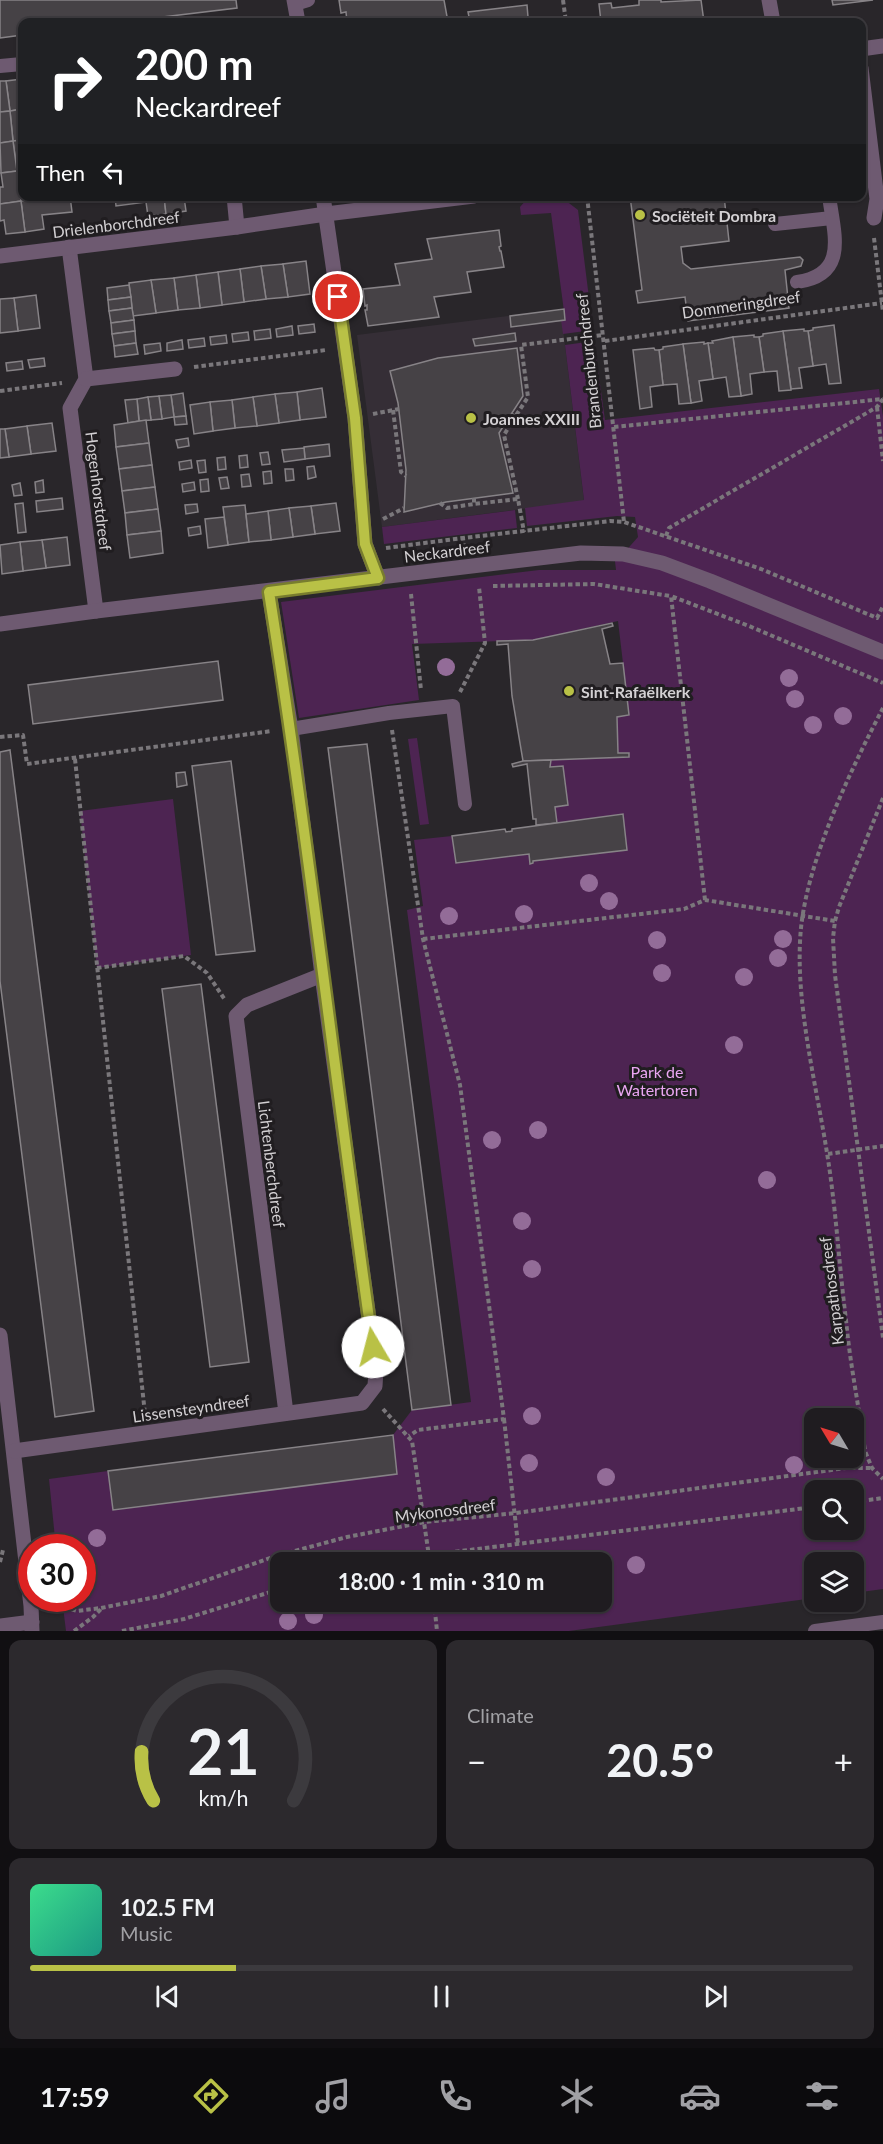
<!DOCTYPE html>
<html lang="en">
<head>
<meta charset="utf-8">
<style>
	body { margin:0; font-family:Lato,sans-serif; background:#2c292d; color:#f1f3f6; height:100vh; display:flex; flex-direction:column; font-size:22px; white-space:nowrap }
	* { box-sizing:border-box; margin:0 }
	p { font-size:20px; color:#a1a1a5 }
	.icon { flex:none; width:33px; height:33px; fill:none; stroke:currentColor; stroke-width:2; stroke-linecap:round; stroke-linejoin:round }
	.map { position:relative; height:1631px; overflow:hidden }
	.panel { display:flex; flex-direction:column; gap:9px; padding:9px; background:#110f12; flex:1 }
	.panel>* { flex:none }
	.banner { position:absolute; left:18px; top:18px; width:848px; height:183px; border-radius:12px; box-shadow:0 2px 4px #0004,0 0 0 2px #3c3a3e; background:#202124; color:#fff; overflow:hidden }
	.needle { width:39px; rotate:308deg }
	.tools { position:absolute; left:804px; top:1408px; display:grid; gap:12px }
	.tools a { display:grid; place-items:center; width:60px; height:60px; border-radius:12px; background:#1f1c20; box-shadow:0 2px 4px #0004,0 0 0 2px #3c3a3e; font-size:30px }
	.speed { position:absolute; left:18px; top:1534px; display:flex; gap:12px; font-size:30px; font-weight:700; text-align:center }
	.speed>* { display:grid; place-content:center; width:78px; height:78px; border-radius:50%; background:#1f1c20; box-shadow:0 2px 4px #0004,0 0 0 2px #3c3a3e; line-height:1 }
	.speed .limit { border:9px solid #d22; background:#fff; color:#111 }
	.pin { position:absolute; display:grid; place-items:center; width:51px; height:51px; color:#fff; margin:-26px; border:3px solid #fff; border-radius:50%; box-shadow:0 2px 6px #0007 }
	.me { position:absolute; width:66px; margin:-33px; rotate:352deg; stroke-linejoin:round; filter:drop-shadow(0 0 4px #0008) }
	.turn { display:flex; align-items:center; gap:21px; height:126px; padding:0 18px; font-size:27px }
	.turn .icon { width:78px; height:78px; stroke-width:2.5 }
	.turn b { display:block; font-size:42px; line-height:51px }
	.then { display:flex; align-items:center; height:57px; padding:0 18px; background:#0003; gap:12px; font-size:22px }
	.big { font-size:45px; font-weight:700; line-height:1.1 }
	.panel .card { flex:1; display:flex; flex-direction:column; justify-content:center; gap:9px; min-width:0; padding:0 21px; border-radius:12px; background:#2c292d }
	.panel .dial { align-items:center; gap:0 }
	.dial svg { height:156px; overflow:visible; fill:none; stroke:#3c3a3e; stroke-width:7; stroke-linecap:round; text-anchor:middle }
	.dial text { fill:#f1f3f6; stroke:none }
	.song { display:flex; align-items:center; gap:18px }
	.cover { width:72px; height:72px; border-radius:9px; background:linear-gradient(135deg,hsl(150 70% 55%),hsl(170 70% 35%)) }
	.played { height:6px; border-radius:3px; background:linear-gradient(90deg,#b9c146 25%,#3c3a3e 25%) }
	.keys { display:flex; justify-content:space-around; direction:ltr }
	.heat { display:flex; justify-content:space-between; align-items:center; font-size:33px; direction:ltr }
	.panel .tiles { flex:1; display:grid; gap:9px; grid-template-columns:1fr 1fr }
	.card:last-child { grid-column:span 2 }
	.trip { position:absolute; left:270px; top:1552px; width:342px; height:60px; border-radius:12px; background:#1f1c20; box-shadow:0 2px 4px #0004,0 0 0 2px #3c3a3e; font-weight:700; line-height:60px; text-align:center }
	.tab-bar { display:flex; height:96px; justify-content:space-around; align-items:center; background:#0c0b0d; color:#a1a1a5 }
	.tab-bar .icon { width:42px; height:42px }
	.tab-bar .active { color:#b9c146 }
	.tab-bar b { font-size:27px; color:#f1f3f6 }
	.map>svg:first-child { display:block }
	.built { fill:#352e36 }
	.green { fill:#4d2452; fill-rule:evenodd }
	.building { fill:#464246; stroke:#878387; stroke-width:1.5 }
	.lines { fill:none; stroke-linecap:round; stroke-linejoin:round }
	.path { stroke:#7a777b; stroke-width:4; stroke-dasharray:4.5 3; stroke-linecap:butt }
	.service { stroke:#6e5a71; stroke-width:14 }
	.minor { stroke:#6e5a71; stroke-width:15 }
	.tree { fill:#936c98 }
	.route-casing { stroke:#787d2e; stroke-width:15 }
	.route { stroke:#b9c146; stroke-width:10 }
	.poi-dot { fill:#b9c146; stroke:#201d20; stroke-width:2 }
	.labels { text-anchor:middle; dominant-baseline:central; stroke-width:6; stroke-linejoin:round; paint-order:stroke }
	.poi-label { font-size:16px; font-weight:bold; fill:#d3d0d3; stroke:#201d20; text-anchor:start }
	.street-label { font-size:16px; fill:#d3d0d3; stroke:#201d20 }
	.park-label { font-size:16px; fill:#eaa6f2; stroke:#201d20 }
</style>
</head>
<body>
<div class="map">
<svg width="883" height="1631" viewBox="0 0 883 1631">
	<rect width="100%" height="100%" fill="#29262a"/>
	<!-- built -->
	<polygon class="built" points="564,309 565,320 562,321 584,501 382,527 357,335"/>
	<!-- green -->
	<g class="green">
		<polygon points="546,197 561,197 578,210 593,330 563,334 561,320 565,319 551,213 521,215 520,207 527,199"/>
		<path d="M594,341l11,79 274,-31 4,27v1173l-29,4v-30h-40v35l-245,33h-503l-4,-32h20v-51h-26l-7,-69 59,-8 5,39 284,-36 -4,-39 19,-25 59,-8 -64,-492 16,-4 -9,-66 38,-4 4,27 73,-9 1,9 3,-2 94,-12 -4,-35 -66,9 -2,-16 13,-3 -5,-38 -13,1 1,-7 67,-7 -1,-36 12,-3 -11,-93 -85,19 -121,4 7,56 -120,18 -18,-116 258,-32h77l-2,-17 9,1 15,-17 -3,-20 -18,-1 -90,10 -2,-18 59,-8 -19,-155zM814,1419h40v39h-40zM814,1491h40v39h-40zM280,1563h322v39h-322z"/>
		<polygon points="515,510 517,528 384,544 382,527"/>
		<polygon points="417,738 429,824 420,825 408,739"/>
		<polygon points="173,799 191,955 97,968 80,811"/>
	</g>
	<!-- building -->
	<g class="building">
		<polygon points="0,0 236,0 237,8 121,22 22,22 22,35 0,38"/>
		<polygon points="339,0 444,0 448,22 347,22 346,12 341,13"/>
		<polygon points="639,0 661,0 661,2 701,0 704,22 601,22 599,4 611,3 612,8 639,5"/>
		<polygon points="832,0 873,0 833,5"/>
		<polygon points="527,5 528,17 508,19 508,22 470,22 468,12"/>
		<polygon points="22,79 22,109 10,111 6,81"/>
		<polygon points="0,81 6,81 10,111 0,112"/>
		<polygon points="22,109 22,140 13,141 10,111"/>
		<polygon points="10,111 13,141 0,143 0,112"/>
		<polygon points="22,140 22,171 17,171 13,141"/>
		<polygon points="13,141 17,171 1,173 0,143"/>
		<polygon points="17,171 21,201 0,204 0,187 3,187 1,173"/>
		<polygon points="17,171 22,171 22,196 59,196 21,201"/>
		<polygon points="59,196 70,196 72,212 42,215 44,229 25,232 21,201"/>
		<polygon points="115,196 164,196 166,214 148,216 146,202 116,206"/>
		<polygon points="164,196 191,196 184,197 186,211 166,214"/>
		<polygon points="630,196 724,196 729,241 681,247 683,263 691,269 800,257 803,260 801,266 785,270 789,308 688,321 685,297 638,303 636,291 642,290"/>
		<polygon points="21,201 25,232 6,234 4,220 0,221 0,204"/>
		<polygon points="499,230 501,246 499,247 500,251 501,251 504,267 467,272 471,292 434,297 439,317 368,326 365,310 367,310 367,305 365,306 363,289 400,285 395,264 432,259 427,239"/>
		<polygon points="306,261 310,294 288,297 283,264"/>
		<polygon points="283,264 288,297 266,299 261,266"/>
		<polygon points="261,266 266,299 244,302 240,269"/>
		<polygon points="240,269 244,302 222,305 218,272"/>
		<polygon points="218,272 222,305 200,308 196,275"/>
		<polygon points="196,275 200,308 178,310 174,278"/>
		<polygon points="174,278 178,310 156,313 151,280"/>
		<polygon points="151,280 156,313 133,316 129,283"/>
		<polygon points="129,285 131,297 108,300 107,288"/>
		<polygon points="36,295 40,328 18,331 14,298"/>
		<polygon points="131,297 132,308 109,311 108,300"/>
		<polygon points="14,298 18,331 0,333 0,299"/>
		<polygon points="132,308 134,320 111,323 109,311"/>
		<polygon points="564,309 565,320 511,327 510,316"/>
		<polygon points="134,320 135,331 112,334 111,323"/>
		<polygon points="314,324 315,332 299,334 298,326"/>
		<polygon points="834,325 841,383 829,384 826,364 813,366 808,331 813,330 813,328"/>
		<polygon points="292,326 293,335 277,337 276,329"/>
		<polygon points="270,329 271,338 255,340 254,331"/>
		<polygon points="804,329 804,331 808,331 813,366 799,368 802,388 791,389 783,331"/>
		<polygon points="135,331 136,343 114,346 112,334"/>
		<polygon points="783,331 791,390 779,391 777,371 764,372 759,337 763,336 763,334"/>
		<polygon points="248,332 249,340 233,342 232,334"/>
		<polygon points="515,333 516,341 475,346 473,339"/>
		<polygon points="226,335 227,343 211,345 210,337"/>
		<polygon points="754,335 754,337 759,337 764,372 750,374 752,394 741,396 733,337"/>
		<polygon points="733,337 741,396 729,397 726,377 713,379 708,343 713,343 712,341"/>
		<polygon points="204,338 205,346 189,348 188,340"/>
		<polygon points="182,340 183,349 167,351 167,343"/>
		<polygon points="704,342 704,344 708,343 713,379 699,381 702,401 691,403 683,344"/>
		<polygon points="136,343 138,354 115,357 114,346"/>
		<polygon points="160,343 161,351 145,354 144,345"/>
		<polygon points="683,344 691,403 679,404 677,384 663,385 659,350 663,349 663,347"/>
		<polygon points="517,348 523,396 499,433 513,493 446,502 404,512 406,470 398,403 390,371 438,358"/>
		<polygon points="654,348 655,350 659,350 663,385 650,387 652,407 640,409 633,350"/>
		<polygon points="44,358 45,366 30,368 28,360"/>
		<polygon points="22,361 23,369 7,371 6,363"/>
		<polygon points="322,388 326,417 300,420 297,392"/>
		<polygon points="297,392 300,420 279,423 275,394"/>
		<polygon points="183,393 186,416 174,417 171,395"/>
		<polygon points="275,394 279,423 257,426 253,397"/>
		<polygon points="171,395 174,417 162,419 159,396"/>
		<polygon points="159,396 162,419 151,420 148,397"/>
		<polygon points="148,397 151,420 139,421 137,399"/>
		<polygon points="253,397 257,426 235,428 232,400"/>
		<polygon points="137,399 139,421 128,423 125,400"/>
		<polygon points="232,400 235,428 213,431 210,402"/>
		<polygon points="210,402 213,431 194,434 190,405"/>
		<polygon points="186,416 187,424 175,425 174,417"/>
		<polygon points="146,420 149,443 116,447 114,425"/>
		<polygon points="52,423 56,451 31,454 27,426"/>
		<polygon points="27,426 31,454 9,457 5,429"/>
		<polygon points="0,429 5,429 9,457 0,458"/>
		<polygon points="188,438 189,446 178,448 176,440"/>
		<polygon points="149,443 152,465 119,469 116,447"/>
		<polygon points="329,444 330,456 305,459 304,447"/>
		<polygon points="304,448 305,459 284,462 282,450"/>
		<polygon points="268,452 270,464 262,465 260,453"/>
		<polygon points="247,455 248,467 240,468 239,456"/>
		<polygon points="225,457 226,469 218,470 217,458"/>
		<polygon points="191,460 192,468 180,470 179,462"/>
		<polygon points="205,460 206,472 199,473 197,461"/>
		<polygon points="152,465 155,487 122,491 119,469"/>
		<polygon points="314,466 316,477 308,479 307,467"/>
		<polygon points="285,469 293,469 294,480 286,481"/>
		<polygon points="271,471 272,483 264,484 263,472"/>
		<polygon points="249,474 251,486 242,487 241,475"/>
		<polygon points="227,477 229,488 221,489 219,478"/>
		<polygon points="208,479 209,491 201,492 200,480"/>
		<polygon points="43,480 44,492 36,493 35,482"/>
		<polygon points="194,482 195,490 183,492 182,484"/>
		<polygon points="20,483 22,495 14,496 12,485"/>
		<polygon points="155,487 158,509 125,513 122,491"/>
		<polygon points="62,498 63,509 37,512 36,501"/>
		<polygon points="23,503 26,532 18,533 15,504"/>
		<polygon points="336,503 340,531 315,534 311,506"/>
		<polygon points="197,504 198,512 186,514 185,505"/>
		<polygon points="245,505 249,542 228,545 223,507"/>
		<polygon points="311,506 315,534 293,537 289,508"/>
		<polygon points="289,508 293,537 271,540 268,511"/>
		<polygon points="158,509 161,531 127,535 125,513"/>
		<polygon points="268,511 271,540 249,542 246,514"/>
		<polygon points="224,517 228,545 208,548 205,519"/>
		<polygon points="200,526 201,534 189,536 188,528"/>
		<polygon points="161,531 163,553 130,558 127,535"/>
		<polygon points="67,537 70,565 46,568 42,540"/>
		<polygon points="42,540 46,568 23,571 20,542"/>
		<polygon points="20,542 23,571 2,574 0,545"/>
		<polygon points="612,623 613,626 602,629 610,664 623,663 629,715 617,717 618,753 629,753 629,757 523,761 512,696 508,644 497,645 497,641 533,640"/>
		<polygon points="218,661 223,700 33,724 28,685"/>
		<polygon points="367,744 451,1405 412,1410 328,748"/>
		<polygon points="10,750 94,1411 55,1417 0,981 0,752"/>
		<polygon points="551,760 550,767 563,766 568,805 555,807 557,823 536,825 536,819 533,819 527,764 513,767 512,764 523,761"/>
		<polygon points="231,761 255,951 216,955 192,766"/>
		<polygon points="185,772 187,785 177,787 176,773"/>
		<polygon points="623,814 627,850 533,861 533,863 530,864 529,854 456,863 452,836 505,829 506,832 512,831 512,829"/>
		<polygon points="201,984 249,1362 210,1367 162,989"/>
		<polygon points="393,1435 397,1474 113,1510 108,1471"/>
	</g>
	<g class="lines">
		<!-- path -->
		<g class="path">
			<polyline points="563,0 566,22"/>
			<polyline points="587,196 624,522"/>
			<polyline points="874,238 883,312"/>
			<polyline points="605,341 882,303"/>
			<polyline points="194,367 326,350"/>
			<polyline points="0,391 62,383"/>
			<polyline points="877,407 883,461"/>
			<polyline points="393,410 401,472 406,476"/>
			<polyline points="373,414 399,409"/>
			<polyline points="511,414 515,417 528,397 521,345 603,335"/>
			<polyline points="515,417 504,435 518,499"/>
			<polyline points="614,427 883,399"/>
			<polyline points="474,498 474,504 518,499 524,532"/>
			<polyline points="440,503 447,508 474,504"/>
			<polyline points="383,519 404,508"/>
			<polyline points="666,536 669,528 877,407 883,399"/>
			<polyline points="386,548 463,538"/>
			<polyline points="464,548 463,538 610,521 624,522 761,569 877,618 883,606"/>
			<polyline points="493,586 594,584 670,596"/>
			<polyline points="411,594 421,690"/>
			<polyline points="460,692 485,643 479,587"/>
			<path d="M883,708c-32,61 -75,151 -82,220 -7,71 15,155 26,225 9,55 12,112 19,167 4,44 13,87 19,131l7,17 11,11"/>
			<polyline points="392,730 423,939 460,1085 504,1419 418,1430 409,1436"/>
			<polyline points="0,737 23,735 27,764 272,731"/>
			<polyline points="75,759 145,1414"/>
			<polyline points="883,798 839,907 835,921 833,938 835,975 883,1338"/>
			<polyline points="705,900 671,596 749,626 883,683"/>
			<polyline points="423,939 684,909 705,900 835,921"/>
			<polyline points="97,968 184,956 207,973 225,1000"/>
			<polyline points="828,1154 883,1146"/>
			<polyline points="383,1409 412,1441 430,1563"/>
			<polyline points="504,1419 518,1544"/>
			<polyline points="854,1502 883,1498"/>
			<polyline points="0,1562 3,1550"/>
			<polyline points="381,1563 429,1555 814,1507"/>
			<polyline points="434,1602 437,1631"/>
			<polyline points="50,1603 77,1611 101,1608 161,1596 276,1556 347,1537 425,1522 516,1513 846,1468 872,1468"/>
			<polyline points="74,1631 93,1617 101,1609"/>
			<polyline points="122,1631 184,1619 280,1589"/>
		</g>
		<!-- service -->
		<g class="service">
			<polyline points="295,4 308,0"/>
			<polyline points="0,66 22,64"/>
			<polyline points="775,224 832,218"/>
			<path d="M797,282c52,-7 37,-48 32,-86"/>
			<polyline points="291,729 389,713 453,706 465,804"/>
			<polyline points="815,1631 883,1622"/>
		</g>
		<!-- minor -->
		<g class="minor">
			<polyline points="294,0 298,22"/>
			<polyline points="769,0 773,22"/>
			<polyline points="861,49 883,46"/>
			<polyline points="861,68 877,199 874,218"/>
			<polyline points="234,196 237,227"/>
			<polyline points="323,196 355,418 365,544 378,578"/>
			<polyline points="69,247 86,379 70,408 96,611"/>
			<polyline points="0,256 237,227 326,214 474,196"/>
			<polyline points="86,379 175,369"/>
			<polyline points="0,624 96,611 581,553 623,554 662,563 710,581 883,652"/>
			<polyline points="0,1335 31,1606 32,1631"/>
			<polyline points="286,1413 236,1016 247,1005 322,975"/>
			<polyline points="14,1451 362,1403 375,1386 376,1370 322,975 291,729 269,592"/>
			<polyline points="0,1626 32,1622"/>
		</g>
	</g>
	<!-- trees -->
	<g class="tree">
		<circle cx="446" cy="667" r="9"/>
		<circle cx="789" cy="678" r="9"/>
		<circle cx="795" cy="699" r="9"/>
		<circle cx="843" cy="716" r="9"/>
		<circle cx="813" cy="725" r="9"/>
		<circle cx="589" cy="883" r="9"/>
		<circle cx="609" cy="901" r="9"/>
		<circle cx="524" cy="914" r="9"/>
		<circle cx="449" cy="916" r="9"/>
		<circle cx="783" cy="939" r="9"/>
		<circle cx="657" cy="940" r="9"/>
		<circle cx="778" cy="958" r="9"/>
		<circle cx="662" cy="973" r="9"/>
		<circle cx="744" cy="977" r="9"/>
		<circle cx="734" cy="1045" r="9"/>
		<circle cx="538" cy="1130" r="9"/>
		<circle cx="492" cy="1140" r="9"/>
		<circle cx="767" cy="1180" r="9"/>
		<circle cx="522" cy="1221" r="9"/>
		<circle cx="532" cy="1269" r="9"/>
		<circle cx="532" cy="1416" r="9"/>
		<circle cx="529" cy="1463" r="9"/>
		<circle cx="794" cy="1465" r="9"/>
		<circle cx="606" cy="1477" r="9"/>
		<circle cx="97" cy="1538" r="9"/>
		<circle cx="636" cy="1565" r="9"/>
		<circle cx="314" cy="1615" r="9"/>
		<circle cx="288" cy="1621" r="9"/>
	</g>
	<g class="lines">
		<!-- route casing -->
		<g class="route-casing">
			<path id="route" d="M338,297l17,121 10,126 13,34 -109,14c40,251 68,503 104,755"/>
		</g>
		<!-- route -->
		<use href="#route" class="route"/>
	</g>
	<!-- markers -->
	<g class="poi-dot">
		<circle cx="640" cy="215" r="6"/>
		<circle cx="471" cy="418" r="6"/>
		<circle cx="569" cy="691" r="6"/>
	</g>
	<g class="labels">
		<!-- poi labels -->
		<g class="poi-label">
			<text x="652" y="215">Sociëteit Dombra</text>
			<text x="483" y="418">Joannes XXIII</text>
			<text x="581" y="691">Sint-Rafaëlkerk</text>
		</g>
		<!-- street labels -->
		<g class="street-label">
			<text transform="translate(116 224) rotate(-7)">Drielenborchdreef</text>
			<text transform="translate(741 304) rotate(-8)">Dommeringdreef</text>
			<text transform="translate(588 361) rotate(-96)">Brandenburchdreef</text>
			<text transform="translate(99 491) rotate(83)">Hogenhorstdreef</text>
			<text transform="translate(447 551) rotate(-7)">Neckardreef</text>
			<text transform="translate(272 1164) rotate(83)">Lichtenberchdreef</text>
			<text transform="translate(831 1291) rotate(-97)">Karpathosdreef</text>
			<text transform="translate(191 1408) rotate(-8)">Lissensteyndreef</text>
			<text transform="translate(445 1510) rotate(-7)">Mykonosdreef</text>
		</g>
		<!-- park labels -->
		<g class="park-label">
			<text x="657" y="1071">Park de<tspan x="657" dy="18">Watertoren</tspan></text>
		</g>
	</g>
</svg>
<div class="tools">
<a><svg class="needle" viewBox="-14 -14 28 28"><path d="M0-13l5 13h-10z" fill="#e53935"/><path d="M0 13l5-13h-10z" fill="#a1a1a5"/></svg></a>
<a><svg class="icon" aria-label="search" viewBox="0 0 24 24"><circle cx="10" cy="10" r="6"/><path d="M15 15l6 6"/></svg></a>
<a><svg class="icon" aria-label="layers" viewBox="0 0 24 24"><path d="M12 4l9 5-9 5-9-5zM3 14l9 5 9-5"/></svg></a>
</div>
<div class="speed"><div class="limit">30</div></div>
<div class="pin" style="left:338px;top:297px;background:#d93025"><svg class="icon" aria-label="arrive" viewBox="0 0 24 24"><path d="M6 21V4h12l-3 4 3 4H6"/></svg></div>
<svg class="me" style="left:373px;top:1347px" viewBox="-20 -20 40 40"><circle r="19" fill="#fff"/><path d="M0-13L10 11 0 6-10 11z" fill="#b9c146"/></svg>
<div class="trip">18:00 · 1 min · 310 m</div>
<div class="banner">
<div class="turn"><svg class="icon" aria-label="right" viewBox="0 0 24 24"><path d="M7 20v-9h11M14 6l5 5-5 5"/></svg><div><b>200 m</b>Neckardreef</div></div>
<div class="then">Then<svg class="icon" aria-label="left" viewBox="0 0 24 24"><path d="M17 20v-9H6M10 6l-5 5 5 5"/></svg></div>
</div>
</div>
<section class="panel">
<div class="tiles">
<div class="card dial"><svg viewBox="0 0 100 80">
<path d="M14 69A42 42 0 1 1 86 69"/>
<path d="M14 69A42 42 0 0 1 8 44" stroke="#b9c146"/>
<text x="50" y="56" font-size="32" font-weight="700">21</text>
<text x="50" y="72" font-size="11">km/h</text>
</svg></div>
<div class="card"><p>Climate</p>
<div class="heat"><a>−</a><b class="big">20.5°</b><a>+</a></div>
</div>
<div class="card">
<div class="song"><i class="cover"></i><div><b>102.5 FM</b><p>Music</p></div></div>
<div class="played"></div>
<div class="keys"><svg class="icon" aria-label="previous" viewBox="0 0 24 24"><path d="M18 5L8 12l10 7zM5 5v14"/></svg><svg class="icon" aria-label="pause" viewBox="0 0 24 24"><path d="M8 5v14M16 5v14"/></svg><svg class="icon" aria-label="next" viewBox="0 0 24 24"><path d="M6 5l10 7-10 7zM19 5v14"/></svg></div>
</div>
</div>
</section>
<nav class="tab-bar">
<b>17:59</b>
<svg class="icon active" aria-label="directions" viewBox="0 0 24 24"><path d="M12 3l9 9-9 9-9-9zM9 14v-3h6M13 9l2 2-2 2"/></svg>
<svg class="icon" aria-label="music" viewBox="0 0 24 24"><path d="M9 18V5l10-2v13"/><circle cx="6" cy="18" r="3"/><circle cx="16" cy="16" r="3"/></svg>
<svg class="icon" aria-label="phone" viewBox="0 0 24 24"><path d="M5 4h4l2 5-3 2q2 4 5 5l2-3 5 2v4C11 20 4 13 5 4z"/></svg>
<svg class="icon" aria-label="climate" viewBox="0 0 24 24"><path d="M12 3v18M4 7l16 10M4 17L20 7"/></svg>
<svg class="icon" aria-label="car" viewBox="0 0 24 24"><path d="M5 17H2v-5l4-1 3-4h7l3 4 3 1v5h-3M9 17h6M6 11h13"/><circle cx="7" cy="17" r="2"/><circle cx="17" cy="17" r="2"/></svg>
<svg class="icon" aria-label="filters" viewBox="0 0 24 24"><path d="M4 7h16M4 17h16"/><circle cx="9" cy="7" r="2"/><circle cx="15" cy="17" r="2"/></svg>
</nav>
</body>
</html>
